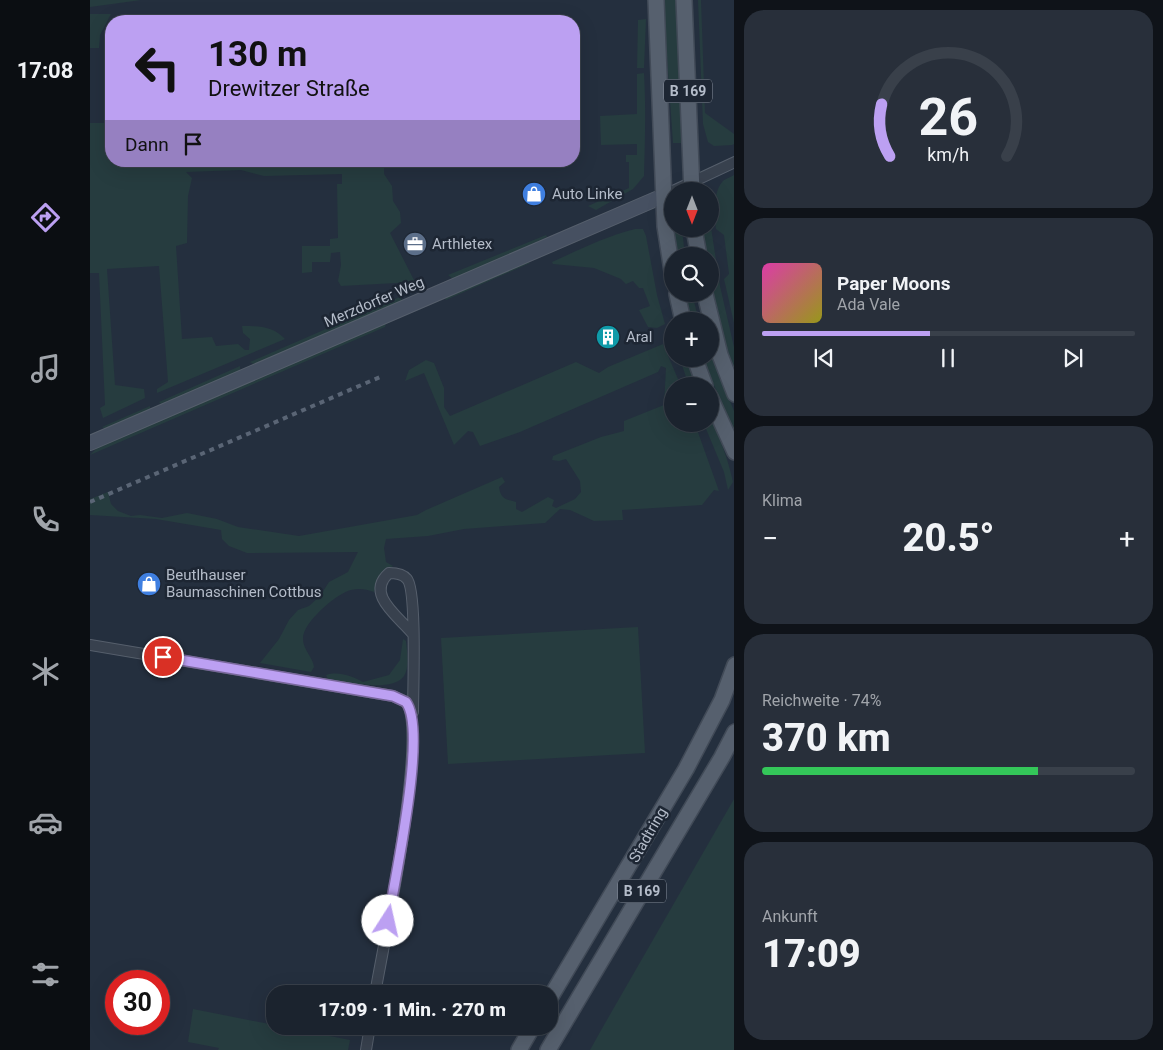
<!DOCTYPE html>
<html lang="de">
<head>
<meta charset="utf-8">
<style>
	body { margin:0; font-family:Roboto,sans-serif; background:#282f3a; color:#f1f3f6; height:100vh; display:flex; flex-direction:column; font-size:19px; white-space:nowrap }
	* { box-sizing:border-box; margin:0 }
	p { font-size:16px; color:#a0a4aa }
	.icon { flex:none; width:28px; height:28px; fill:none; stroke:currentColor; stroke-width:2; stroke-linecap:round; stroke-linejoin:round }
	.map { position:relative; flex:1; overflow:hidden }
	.sheet { display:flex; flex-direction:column; gap:10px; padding:10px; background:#0f1319; width:429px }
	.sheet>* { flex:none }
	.banner { position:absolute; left:15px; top:15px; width:475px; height:152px; border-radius:20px; box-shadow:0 5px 20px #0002,0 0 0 1px #39404a; background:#bca0f2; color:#111; overflow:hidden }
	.needle { width:32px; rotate:180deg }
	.buttons { position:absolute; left:574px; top:182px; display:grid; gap:10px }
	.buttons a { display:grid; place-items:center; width:55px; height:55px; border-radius:50%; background:#1b232e; box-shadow:0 5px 20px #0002,0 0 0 1px #39404a; font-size:25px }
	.speed { position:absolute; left:15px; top:970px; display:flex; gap:10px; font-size:25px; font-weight:700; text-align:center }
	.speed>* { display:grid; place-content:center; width:65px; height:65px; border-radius:50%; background:#1b232e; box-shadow:0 5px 20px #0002,0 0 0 1px #39404a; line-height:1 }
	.speed .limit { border:8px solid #d22; background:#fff; color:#111 }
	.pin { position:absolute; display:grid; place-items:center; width:42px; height:42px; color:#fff; margin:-21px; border:2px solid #fff; border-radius:50%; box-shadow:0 1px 5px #0007 }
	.me { position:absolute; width:55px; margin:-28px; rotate:10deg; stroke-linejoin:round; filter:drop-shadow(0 0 4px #0008) }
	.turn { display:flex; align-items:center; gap:18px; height:105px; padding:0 20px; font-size:22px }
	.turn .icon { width:65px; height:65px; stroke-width:2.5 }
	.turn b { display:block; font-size:35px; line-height:42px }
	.then { display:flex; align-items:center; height:48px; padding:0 20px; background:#0003; gap:10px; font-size:19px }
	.big { font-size:38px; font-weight:800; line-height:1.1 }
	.sheet .card { flex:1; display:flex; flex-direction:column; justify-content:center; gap:8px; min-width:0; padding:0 18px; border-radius:20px; background:#282f3a }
	.sheet .dial { align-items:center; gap:0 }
	.dial svg { height:130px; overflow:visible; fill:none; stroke:#39404a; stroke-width:7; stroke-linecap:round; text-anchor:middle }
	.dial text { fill:#f1f3f6; stroke:none }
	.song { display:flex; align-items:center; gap:15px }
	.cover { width:60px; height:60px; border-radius:8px; background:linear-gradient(135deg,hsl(320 70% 55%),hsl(60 70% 35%)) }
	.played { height:5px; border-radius:2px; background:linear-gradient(90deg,#bca0f2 45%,#39404a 45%) }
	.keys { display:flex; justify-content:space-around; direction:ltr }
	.heat { display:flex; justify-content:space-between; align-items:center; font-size:28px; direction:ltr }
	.charge { height:8px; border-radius:4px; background:linear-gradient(90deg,#34c759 74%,#39404a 0) }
	.trip { position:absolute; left:176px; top:985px; width:292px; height:50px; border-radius:20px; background:#1b232e; box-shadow:0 5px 20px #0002,0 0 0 1px #39404a; font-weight:800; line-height:50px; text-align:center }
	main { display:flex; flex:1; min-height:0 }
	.menu { display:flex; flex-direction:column; width:90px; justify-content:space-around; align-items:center; background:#0b0e12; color:#a0a4aa }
	.menu .icon { width:35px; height:35px }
	.menu .selected { color:#bca0f2 }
	.menu b { font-size:22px; color:#f1f3f6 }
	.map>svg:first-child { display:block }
	.green { fill:#263c3f }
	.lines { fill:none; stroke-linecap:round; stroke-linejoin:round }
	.street-casing { stroke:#565f6c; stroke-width:12 }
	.secondary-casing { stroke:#565f6c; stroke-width:16 }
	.primary-casing { stroke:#414a57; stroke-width:18 }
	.street { stroke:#38414e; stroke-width:10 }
	.secondary { stroke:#465061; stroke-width:14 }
	.primary { stroke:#56606e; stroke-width:15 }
	.rail { stroke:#5a6575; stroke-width:4; stroke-dasharray:5 5; stroke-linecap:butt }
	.route-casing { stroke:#7a689d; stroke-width:12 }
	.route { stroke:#bca0f2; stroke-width:9 }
	.labels { text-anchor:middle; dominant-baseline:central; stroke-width:5; stroke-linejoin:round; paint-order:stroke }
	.shield { fill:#1d2633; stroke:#878f9c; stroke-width:1 }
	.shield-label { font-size:14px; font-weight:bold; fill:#b4bcc9 }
	.poi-label { font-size:15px; fill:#b4bcc9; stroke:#1d2633; text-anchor:start }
	.street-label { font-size:15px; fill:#b4bcc9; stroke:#1d2633 }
</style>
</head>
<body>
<main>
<nav class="menu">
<b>17:08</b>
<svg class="icon selected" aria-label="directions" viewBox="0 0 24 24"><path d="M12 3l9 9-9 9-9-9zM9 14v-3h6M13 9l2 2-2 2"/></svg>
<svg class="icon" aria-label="music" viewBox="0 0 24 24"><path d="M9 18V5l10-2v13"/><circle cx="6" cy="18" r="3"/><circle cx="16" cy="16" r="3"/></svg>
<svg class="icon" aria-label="phone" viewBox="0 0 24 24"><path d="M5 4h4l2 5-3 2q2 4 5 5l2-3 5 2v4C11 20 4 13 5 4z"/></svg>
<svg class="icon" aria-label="climate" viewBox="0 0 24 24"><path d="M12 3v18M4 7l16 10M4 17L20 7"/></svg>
<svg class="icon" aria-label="car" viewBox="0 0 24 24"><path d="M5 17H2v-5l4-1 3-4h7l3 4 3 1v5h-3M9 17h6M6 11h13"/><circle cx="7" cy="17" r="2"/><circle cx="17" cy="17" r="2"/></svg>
<svg class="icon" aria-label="filters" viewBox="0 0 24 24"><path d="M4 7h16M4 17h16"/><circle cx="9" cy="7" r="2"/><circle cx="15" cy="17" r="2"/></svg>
</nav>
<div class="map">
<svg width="645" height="1050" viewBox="0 0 645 1050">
	<rect width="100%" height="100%" fill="#242f3e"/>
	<!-- green -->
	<g class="green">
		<polygon points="0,0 51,0 0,7"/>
		<polygon points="573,0 588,0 594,143 583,143"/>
		<polygon points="608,0 611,0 615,113 644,134 644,144 642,145 624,146 618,142 613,124"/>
		<polygon points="0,14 21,14 10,35 9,48 0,48"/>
		<polygon points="556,19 554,68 547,68 548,20"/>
		<path d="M554,73c2,35 1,69 0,103l-11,13 -37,21 -8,-4 41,-18v-26h-3v-7h11v-11l-36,1 -1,-29 37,-2v-40z"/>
		<path d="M0,123h21v38h273v13l8,12 1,15 7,11 1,11 -11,10 25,49 -74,4 -3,-5 3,-16 -1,-13 -9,1 -1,9h-18v10l-10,1v-27h28v-7l8,-1 -1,-54h5v-10l-78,2 -23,-6 -55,2 6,6 -4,18 -1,47 -11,3 6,93 30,-2 4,9 22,-2 7,6h4l1,-11 -7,-6 -1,-7c17,0 31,0 43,13l-128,54v-4l11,-7 -9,-116 -52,3 8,116 29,4 1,9 -42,20 -3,-10 5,-3 -6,-132h-9z"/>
		<path d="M644,175v148l-10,-44 5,-5 -5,-39 -8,-6c-2,-13 -3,-38 7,-48 2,-2 8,-4 11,-6z"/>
		<path d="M620,221l10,65 14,61v24c-13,-37 -24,-76 -24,-115h-4l-3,-27h7z"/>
		<path d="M545,229h8l3,7 11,59 8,29 -8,4 -9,-1 -9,-17 11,-4 -7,-18h-4l-6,-7 -7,3 -5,-5 -27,-11 -41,-4 -1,-2c27,-12 54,-26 83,-33z"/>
		<polygon points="584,229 592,229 595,256 588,256"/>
		<polygon points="456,235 457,237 363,279 358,275"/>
		<polygon points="435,261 440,263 356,300 354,295"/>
		<polygon points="595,294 602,294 609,321 601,321"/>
		<polygon points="312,296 311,301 165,365 160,362"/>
		<polygon points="296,323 295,327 0,455 10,445"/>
		<path d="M573,344l18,42h-9v38h23l24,67 -5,-1 -12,15 -80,5 1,10 -29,1 -24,-11 -10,-1 -15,14 -81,6 -36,7 -42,3 -2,9 2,14 7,4 -10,6 -9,20c-8,-3 -15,-4 -23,-2 -14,3 -49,33 -48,49 0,11 10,18 11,28l-3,5 -51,-9 19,-24 10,-19 9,-10 11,-4 11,-10 9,-14 19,-10 10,-20 -111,1 -18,-7 -7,-7 -1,-9 -65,-11 -66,-4v-16l18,-7 3,12 7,7 13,5 9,-1 22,3 25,-5 30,6 21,8 61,9 118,-21 9,-5 76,-33 3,5 -6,5c2,13 7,12 17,15v7l6,3 26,-15 6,3 -2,6 4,2 19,-9 6,-7 -1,-11 -14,-22 -7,2 -7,-1 1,-4 48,-19 23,-6v-10l40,-16 2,-37 -5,-2 -3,6 -138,60 -40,14 -7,-14 -5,-1 -14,14 -30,-72 -19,8 4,-11 17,-10 8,3 10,25v19l6,9 126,-54 23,11 9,-6z"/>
		<polygon points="620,352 644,411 644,433 613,359 620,359"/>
		<polygon points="590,359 598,359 608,386 599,386"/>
		<polygon points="150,366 150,372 73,406 69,402"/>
		<polygon points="60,406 60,411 17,430 12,427"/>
		<path d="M620,417c10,21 18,42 23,65l-5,8 -4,-18 -20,-48h6z"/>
		<polygon points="548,627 555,753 358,764 351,638"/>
		<path d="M313,639l3,2c1,9 4,26 -2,35 -12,17 -58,6 -76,3l-2,-4c12,-4 26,1 37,7l26,-7 11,-15z"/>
		<polygon points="644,799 644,1050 500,1050 514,1025"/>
		<polygon points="103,1009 260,1040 258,1050 128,1050 129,1048 98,1042"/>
	</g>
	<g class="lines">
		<!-- street casing -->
		<g class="street-casing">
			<g id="street">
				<polyline points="583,191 645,162"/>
				<path d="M322,633c-14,-17 -47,-39 -23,-60 6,0 14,1 18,6 10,11 6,112 6,133"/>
				<path d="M0,645l303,51 13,6c23,31 -23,244 -31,292"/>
				<polyline points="276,1050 280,1026"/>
			</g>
		</g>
		<!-- secondary casing -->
		<g class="secondary-casing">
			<polyline id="secondary" points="0,443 573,196"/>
		</g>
		<!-- primary casing -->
		<g class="primary-casing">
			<g id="primary">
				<polyline points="566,0 575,226 582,271"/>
				<polyline points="594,0 602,191"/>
				<polyline points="604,229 609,256"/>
				<polyline points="587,294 593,321"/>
				<polyline points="615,294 630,355 645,394"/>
				<polyline points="605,359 615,386"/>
				<polyline points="620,397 645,452"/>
				<polyline points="460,998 596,769 632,700 645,665"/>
				<polyline points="429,1050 443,1026"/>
				<polyline points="458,1050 632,757 645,732"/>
			</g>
		</g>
		<!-- street -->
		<use href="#street" class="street"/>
		<!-- secondary -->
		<use href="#secondary" class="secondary"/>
		<!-- primary -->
		<use href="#primary" class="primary"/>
		<!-- rail -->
		<polyline class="rail" points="0,502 290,377"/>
	</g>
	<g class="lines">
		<!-- route casing -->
		<g class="route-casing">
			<path id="route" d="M73,657l230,39 13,6c22,29 -12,179 -18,219"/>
		</g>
		<!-- route -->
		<use href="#route" class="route"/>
	</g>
	<!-- icons -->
	<defs>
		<g id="shop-disc" transform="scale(1.25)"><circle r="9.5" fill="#3f7fe0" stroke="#1d2633"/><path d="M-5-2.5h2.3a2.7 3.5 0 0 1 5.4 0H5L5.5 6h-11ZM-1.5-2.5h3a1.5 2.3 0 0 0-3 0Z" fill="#fff"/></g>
		<g id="office-disc" transform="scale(1.25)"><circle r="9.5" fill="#5c6f8a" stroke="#1d2633"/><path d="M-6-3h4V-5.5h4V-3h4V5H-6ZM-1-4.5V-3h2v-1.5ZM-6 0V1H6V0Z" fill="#fff"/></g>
		<g id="building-disc" transform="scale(1.25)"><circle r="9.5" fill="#0f9aa8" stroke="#1d2633"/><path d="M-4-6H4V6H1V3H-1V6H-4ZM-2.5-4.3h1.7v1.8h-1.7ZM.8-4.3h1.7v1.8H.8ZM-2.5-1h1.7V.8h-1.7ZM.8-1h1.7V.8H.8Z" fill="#fff"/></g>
	</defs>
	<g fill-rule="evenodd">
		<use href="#shop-disc" x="444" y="194"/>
		<use href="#office-disc" x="325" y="244"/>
		<use href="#building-disc" x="518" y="337"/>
		<use href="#shop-disc" x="59" y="584"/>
	</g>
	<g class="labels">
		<!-- shield labels -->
		<g class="shield">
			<rect x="574" y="79.5" width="48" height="23" rx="4"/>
			<rect x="528" y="879.5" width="48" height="23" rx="4"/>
		</g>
		<g class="shield-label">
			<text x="598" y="91">B 169</text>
			<text x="552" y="891">B 169</text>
		</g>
		<!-- poi labels -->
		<g class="poi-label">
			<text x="462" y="194">Auto Linke</text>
			<text x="342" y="244">Arthletex</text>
			<text x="536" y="337">Aral</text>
			<text x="76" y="575">Beutlhauser<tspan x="76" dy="17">Baumaschinen Cottbus</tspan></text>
		</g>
		<!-- street labels -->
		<g class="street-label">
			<text transform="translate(284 302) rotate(-23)">Merzdorfer Weg</text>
			<text transform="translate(558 835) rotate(-60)">Stadtring</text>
		</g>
	</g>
</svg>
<div class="buttons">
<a><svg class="needle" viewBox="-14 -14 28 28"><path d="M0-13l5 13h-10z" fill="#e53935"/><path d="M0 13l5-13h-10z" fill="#a0a4aa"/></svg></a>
<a><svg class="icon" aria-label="search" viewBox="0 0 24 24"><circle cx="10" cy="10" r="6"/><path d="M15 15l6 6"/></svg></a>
<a>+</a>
<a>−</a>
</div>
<div class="speed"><div class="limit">30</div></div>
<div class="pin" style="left:73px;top:657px;background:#d93025"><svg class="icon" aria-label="arrive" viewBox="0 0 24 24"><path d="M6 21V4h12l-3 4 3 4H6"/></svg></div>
<svg class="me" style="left:298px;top:921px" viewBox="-20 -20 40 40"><circle r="19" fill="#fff"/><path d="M0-13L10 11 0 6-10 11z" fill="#bca0f2"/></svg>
<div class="trip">17:09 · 1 Min. · 270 m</div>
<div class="banner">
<div class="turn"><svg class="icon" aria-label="left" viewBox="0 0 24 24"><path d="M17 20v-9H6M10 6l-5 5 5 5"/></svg><div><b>130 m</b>Drewitzer Straße</div></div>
<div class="then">Dann<svg class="icon" aria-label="arrive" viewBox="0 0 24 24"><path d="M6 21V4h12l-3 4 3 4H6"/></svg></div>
</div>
</div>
<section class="sheet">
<div class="card dial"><svg viewBox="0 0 100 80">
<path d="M14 69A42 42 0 1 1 86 69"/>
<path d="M14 69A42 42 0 0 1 9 37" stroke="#bca0f2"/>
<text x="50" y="56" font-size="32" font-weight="700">26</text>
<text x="50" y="72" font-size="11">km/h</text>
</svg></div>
<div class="card">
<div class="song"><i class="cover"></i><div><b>Paper Moons</b><p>Ada Vale</p></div></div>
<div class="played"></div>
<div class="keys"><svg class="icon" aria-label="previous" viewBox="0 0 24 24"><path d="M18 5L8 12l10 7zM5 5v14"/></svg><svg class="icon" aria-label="pause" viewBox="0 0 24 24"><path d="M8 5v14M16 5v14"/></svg><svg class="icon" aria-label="next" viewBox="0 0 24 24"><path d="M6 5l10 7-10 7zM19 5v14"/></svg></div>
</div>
<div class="card"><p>Klima</p>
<div class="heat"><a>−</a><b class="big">20.5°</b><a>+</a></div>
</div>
<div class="card"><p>Reichweite · 74%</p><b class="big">370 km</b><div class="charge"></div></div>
<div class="card"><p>Ankunft</p><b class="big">17:09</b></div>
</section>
</main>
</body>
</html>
